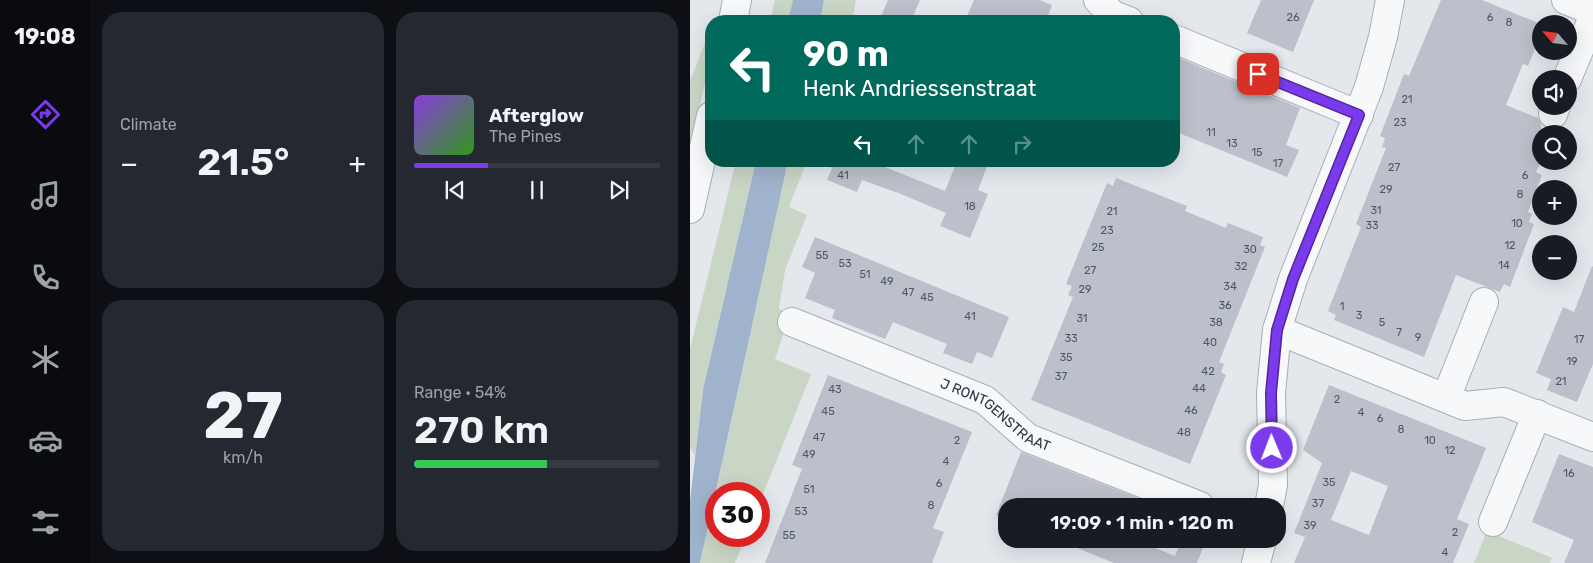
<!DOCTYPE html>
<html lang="en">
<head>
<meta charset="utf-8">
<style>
	body { margin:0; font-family:Rubik,sans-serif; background:#242831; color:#f1f3f6; height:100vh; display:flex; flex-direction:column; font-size:19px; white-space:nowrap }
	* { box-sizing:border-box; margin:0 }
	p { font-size:16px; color:#9ea1a6 }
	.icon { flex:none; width:28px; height:28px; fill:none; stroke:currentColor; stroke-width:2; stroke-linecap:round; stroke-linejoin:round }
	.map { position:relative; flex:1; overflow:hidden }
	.panel { display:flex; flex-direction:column; gap:12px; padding:12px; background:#0d0f14; width:600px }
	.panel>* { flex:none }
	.top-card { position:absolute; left:15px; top:15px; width:475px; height:152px; border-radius:20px; box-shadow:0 5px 20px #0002; background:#00695c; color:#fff; overflow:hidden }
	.needle { width:32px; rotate:298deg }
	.controls { position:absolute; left:842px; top:15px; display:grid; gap:10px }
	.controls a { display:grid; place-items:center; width:45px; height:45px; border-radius:50%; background:#171b24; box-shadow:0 5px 20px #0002; font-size:25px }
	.speed { position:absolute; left:15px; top:482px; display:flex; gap:10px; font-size:25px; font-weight:700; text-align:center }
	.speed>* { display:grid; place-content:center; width:65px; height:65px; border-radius:50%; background:#171b24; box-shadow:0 5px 20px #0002; line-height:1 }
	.speed .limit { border:8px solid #d22; background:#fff; color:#111 }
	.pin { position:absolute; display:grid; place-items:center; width:42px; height:42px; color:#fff; margin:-21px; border-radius:10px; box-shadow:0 2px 8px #0006 }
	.me { position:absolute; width:55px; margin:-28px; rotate:359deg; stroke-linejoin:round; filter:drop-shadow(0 0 4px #0008) }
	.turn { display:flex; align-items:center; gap:18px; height:105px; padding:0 15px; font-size:22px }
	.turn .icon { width:65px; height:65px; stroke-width:2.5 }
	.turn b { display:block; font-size:35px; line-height:42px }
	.lanes { display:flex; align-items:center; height:48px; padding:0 15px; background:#0003; justify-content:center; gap:25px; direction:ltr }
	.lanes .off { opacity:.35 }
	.big { font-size:38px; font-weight:600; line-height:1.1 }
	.panel .widget { flex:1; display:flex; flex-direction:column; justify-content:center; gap:8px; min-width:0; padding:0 18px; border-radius:20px; background:#242831 }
	.panel .dial { align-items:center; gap:0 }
	.dial b { font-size:65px; line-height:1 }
	.song { display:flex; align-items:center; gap:15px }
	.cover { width:60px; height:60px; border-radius:8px; background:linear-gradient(135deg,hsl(270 70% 55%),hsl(110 70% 35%)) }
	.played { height:5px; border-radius:2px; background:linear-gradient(90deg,#7c3aed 30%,#363941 30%) }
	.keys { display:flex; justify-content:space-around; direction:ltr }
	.heat { display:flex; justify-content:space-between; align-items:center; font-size:28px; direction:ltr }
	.charge { height:8px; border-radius:4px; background:linear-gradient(90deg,#34c759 54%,#363941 0) }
	.panel .tiles { flex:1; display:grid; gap:12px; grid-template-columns:repeat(2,1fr) }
	.trip { position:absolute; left:308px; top:498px; width:288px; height:50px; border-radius:20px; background:#171b24; box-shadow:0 5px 20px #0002; font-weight:600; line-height:50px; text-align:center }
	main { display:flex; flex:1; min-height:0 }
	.dock { display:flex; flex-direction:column; width:90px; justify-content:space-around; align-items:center; background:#090b0e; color:#9ea1a6 }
	.dock .icon { width:35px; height:35px }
	.dock .current { color:#7c3aed }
	.dock b { font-size:22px; color:#f1f3f6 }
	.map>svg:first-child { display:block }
	.green { fill:#c9d6c5 }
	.water { fill:#9fb4cc }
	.building { fill:#bbc0ca; fill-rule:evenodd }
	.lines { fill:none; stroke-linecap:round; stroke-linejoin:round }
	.minor-casing { stroke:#a9aeb7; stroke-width:30 }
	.minor { stroke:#f7f8fa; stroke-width:28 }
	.route-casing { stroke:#51269a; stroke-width:12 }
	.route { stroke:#7c3aed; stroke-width:9 }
	.labels { text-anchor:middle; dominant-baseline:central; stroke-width:4.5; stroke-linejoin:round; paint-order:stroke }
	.number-label { font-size:11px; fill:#4f5766 }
	.street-label { font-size:14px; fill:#2b3445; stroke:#f4f6f9 }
</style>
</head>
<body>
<main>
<nav class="dock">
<b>19:08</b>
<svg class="icon current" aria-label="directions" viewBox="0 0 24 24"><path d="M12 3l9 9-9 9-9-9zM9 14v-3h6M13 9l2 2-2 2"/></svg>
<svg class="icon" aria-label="music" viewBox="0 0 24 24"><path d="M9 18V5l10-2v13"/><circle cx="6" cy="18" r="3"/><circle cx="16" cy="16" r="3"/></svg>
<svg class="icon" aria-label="phone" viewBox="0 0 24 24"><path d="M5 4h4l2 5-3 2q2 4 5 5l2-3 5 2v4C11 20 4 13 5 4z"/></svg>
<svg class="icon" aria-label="climate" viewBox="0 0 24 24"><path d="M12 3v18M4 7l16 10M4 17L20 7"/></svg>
<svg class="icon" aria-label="car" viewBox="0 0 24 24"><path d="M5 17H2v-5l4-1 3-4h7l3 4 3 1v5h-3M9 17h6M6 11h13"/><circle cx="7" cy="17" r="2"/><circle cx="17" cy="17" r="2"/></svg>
<svg class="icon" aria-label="filters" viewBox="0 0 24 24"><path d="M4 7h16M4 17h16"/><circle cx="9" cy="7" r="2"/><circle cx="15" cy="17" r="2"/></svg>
</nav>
<section class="panel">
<div class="tiles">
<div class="widget"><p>Climate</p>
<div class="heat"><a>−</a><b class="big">21.5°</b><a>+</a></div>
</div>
<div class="widget">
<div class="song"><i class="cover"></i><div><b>Afterglow</b><p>The Pines</p></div></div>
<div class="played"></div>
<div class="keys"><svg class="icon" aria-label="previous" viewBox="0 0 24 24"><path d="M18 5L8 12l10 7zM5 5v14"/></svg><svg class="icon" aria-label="pause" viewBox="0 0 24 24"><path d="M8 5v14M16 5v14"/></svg><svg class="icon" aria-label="next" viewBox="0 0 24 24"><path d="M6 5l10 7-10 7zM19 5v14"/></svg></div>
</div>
<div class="widget dial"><b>27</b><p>km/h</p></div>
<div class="widget"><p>Range · 54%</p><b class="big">270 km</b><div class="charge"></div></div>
</div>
</section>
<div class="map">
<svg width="903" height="563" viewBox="0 0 903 563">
	<rect width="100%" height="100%" fill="#e4e7ec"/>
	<!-- green -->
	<g class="green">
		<polygon points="85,0 103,0 98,21 80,21"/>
		<polygon points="134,0 166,0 162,21 130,21"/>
		<polygon points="21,28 21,56 0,150 0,81"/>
		<polygon points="46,161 66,161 13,390 5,456 0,447 0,349"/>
		<polygon points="98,161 117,161 99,207 117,215 95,270 89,309 100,314 85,359 121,374 69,504 69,494 26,494 26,536 56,536 45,563 10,563"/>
		<polygon points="797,531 862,558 860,563 784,563"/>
	</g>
	<!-- water -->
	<g class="water">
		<polygon points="103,0 134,0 130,21 98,21"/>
		<polygon points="66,161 98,161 10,563 0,563 0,501 13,390"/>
	</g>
	<!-- building -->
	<g class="building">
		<polygon points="198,0 230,0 221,21 189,21"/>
		<polygon points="284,0 349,0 362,5 356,21 275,21"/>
		<polygon points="571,0 624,0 603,52 557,33"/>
		<polygon points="751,0 792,0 851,24 851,34 838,66 833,64 816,105 848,118 851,124 851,162 846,172 852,175 838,212 842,214 839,222 844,224 820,287 814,284 810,292 766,275 734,357 644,320 646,315 638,311 671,227 666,224 696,148 692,147 695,138 690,136 714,74 719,76"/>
		<polygon points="484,56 610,108 596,145 609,150 597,177 484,131"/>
		<polygon points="129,161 180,161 255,191 267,161 299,161 288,190 298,194 280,238 250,226 256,213 211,194 172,180 167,192 137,180 142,168"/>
		<polygon points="426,178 497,206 495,211 536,228 538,223 573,237 570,245 575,247 529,362 534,364 531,372 536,375 500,464 341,400 383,297 378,295 382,286 376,284 417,183 423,186"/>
		<polygon points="125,237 319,317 302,358 287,352 282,364 253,353 257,344 203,322 195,339 142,318 145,310 115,298 125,273 112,267"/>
		<polygon points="902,266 903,267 903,364 887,402 857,390 861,379 846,373 873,307 884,312"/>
		<polygon points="138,375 282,432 243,528 254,532 242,563 75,563 112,469 102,465"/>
		<path d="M639,385l157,63 -29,71 12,5 -16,39h-159l11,-26 -11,-4 28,-70 -19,-13zM661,471l37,15 -19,49 -38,-15z"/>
		<polygon points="331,452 468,506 316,506 316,519 306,515"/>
		<polygon points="869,454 903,467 903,563 874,563 884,540 842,522"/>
		<polygon points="365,539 443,539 485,556 492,539 516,539 507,563 424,563"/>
	</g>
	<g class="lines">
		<!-- minor casing -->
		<g class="minor-casing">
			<g id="minor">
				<polyline points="408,0 423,15 439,21"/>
				<polyline points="876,0 903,11"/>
				<polyline points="43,21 47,0"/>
				<polyline points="484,39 669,115"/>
				<polyline points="877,79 903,17"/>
				<polyline points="863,114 866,106"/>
				<polyline points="0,209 21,116"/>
				<path id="s1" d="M102,322l193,78 43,38 172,68"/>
				<polyline points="587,330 775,406 814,402 903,437"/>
				<polyline points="756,398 794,302"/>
				<polyline points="579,506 583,485 581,393 587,330 603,279 679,87 693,37 700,0"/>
				<polyline points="803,522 847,414"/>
				<polyline points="566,563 572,539"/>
			</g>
		</g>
		<!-- minor -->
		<use href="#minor" class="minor"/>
	</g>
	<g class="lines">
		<!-- route casing -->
		<g class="route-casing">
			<polyline id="route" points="568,74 669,115 603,279 587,330 581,393 582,448"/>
		</g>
		<!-- route -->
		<use href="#route" class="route"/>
	</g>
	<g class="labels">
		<!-- number labels -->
		<g class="number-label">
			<text x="603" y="17">26</text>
			<text x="800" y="17">6</text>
			<text x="819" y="22">8</text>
			<text x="717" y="99">21</text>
			<text x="710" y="122">23</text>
			<text x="521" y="132">11</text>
			<text x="542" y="143">13</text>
			<text x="567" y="152">15</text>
			<text x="588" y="163">17</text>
			<text x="704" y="167">27</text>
			<text x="153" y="175">41</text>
			<text x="835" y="175">6</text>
			<text x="696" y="189">29</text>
			<text x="830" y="194">8</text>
			<text x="280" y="206">18</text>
			<text x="686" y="210">31</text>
			<text x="422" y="211">21</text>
			<text x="827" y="223">10</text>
			<text x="682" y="225">33</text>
			<text x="417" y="230">23</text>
			<text x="820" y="245">12</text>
			<text x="408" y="247">25</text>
			<text x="560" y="249">30</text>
			<text x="132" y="255">55</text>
			<text x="155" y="263">53</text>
			<text x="814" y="265">14</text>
			<text x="551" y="266">32</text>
			<text x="400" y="270">27</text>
			<text x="175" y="274">51</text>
			<text x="197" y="281">49</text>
			<text x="540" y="286">34</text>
			<text x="395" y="289">29</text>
			<text x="218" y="292">47</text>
			<text x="237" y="297">45</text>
			<text x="535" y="305">36</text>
			<text x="652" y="306">1</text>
			<text x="669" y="315">3</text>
			<text x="280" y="316">41</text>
			<text x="392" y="318">31</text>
			<text x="526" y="322">38</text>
			<text x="692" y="322">5</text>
			<text x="709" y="332">7</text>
			<text x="728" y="337">9</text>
			<text x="381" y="338">33</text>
			<text x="889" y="339">17</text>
			<text x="520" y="342">40</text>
			<text x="376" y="357">35</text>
			<text x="882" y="361">19</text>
			<text x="518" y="371">42</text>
			<text x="371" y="376">37</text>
			<text x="871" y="381">21</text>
			<text x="509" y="388">44</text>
			<text x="145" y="389">43</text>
			<text x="647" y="399">2</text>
			<text x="501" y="410">46</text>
			<text x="138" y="411">45</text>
			<text x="671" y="412">4</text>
			<text x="690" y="418">6</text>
			<text x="711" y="429">8</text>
			<text x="494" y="432">48</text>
			<text x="129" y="437">47</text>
			<text x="267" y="440">2</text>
			<text x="740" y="440">10</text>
			<text x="760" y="450">12</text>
			<text x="119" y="454">49</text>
			<text x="256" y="461">4</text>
			<text x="879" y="473">16</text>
			<text x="639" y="482">35</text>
			<text x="249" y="483">6</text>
			<text x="119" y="489">51</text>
			<text x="628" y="503">37</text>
			<text x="241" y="505">8</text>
			<text x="111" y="511">53</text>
			<text x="620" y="525">39</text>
			<text x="765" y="532">2</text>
			<text x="99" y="535">55</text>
			<text x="755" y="552">4</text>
		</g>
		<!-- street labels -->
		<g class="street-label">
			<text stroke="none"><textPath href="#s1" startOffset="225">J RONTGENSTRAAT</textPath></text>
		</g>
	</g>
</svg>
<div class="controls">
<a><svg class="needle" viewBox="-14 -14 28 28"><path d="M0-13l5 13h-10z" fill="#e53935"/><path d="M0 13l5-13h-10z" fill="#9ea1a6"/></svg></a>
<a><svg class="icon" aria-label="sound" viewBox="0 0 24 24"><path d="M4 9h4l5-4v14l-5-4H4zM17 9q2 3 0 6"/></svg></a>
<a><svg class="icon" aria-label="search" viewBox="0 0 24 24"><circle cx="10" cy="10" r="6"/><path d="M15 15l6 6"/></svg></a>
<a>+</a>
<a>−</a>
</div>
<div class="speed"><div class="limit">30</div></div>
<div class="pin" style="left:568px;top:74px;background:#d93025"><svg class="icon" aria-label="arrive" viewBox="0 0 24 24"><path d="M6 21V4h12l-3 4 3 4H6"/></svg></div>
<svg class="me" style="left:582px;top:448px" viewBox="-20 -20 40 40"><circle r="17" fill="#7c3aed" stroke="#fff" stroke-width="3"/><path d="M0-11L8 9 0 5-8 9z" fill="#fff"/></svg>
<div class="trip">19:09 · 1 min · 120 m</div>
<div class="top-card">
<div class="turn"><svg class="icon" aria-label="left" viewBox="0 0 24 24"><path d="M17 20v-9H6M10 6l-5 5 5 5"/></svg><div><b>90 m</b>Henk Andriessenstraat</div></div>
<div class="lanes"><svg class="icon" aria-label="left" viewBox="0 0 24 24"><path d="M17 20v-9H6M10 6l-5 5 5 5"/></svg><svg class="icon off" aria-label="ahead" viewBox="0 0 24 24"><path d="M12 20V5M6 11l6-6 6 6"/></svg><svg class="icon off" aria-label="ahead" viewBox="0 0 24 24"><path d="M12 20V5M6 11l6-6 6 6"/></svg><svg class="icon off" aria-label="right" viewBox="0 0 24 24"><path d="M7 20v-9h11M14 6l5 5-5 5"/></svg></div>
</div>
</div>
</main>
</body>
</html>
